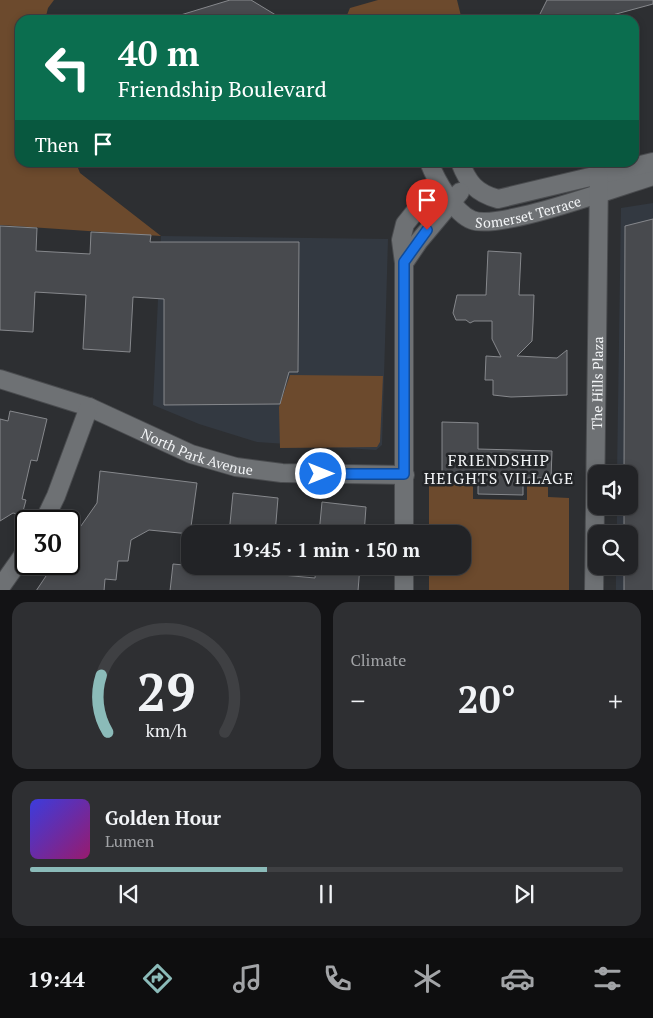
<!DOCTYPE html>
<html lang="en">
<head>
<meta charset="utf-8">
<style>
	body { margin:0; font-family:"PT Serif",serif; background:#2e2f32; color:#f1f3f6; height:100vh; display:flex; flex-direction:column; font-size:19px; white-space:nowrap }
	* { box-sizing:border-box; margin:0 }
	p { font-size:16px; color:#a2a4a7 }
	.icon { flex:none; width:28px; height:28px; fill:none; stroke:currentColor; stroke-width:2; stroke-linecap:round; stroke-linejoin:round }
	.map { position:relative; height:590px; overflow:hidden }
	.drawer { display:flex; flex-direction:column; gap:12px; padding:12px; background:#131315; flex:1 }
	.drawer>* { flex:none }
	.hud { position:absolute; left:15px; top:15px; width:624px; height:152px; border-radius:15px; box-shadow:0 2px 8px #0003,0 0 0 1px #3f4043; background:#0b6e4f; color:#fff; overflow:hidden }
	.buttons { position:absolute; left:588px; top:465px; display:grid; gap:10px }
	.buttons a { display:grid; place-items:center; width:50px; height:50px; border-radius:10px; background:#222326; box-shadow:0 2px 8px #0003,0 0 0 1px #3f4043; font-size:25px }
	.speed { position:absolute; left:15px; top:510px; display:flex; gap:10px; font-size:25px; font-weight:700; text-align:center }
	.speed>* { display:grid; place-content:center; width:65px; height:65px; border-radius:50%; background:#222326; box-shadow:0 2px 8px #0003,0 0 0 1px #3f4043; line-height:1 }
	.speed .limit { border:2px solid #111; border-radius:8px; background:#fff; color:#111 }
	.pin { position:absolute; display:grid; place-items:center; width:42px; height:42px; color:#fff; margin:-51px -21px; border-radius:50% 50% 50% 0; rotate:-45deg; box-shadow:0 0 5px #0007 }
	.pin .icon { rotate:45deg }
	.me { position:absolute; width:55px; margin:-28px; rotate:90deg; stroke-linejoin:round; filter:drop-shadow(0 0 4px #0008) }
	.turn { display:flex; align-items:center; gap:18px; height:105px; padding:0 20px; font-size:22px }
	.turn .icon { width:65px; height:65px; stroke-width:2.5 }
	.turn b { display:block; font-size:35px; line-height:42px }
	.then { display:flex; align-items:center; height:48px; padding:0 20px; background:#0003; gap:10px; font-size:19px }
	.big { font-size:38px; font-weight:700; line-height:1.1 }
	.drawer .widget { flex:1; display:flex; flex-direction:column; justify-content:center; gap:8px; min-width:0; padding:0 18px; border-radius:15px; background:#2e2f32 }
	.drawer .dial { align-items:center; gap:0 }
	.dial svg { height:130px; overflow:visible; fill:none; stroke:#3f4043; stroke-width:7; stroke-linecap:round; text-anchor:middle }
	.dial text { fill:#f1f3f6; stroke:none }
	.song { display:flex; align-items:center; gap:15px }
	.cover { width:60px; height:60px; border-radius:8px; background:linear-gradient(135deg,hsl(240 70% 55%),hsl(320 70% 35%)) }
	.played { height:5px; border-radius:2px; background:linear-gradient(90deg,#8bbbb9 40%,#3f4043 40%) }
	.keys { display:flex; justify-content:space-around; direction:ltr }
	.heat { display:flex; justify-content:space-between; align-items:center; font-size:28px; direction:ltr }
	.drawer .tiles { flex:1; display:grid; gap:12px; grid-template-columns:1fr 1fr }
	.widget:last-child { grid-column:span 2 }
	.trip { position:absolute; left:181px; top:525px; width:290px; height:50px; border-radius:15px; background:#222326; box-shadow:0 2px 8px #0003,0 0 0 1px #3f4043; font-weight:700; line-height:50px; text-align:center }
	.tabs { display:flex; height:80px; justify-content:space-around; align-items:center; background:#0e0e0f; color:#a2a4a7 }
	.tabs .icon { width:35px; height:35px }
	.tabs .on { color:#8bbbb9 }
	.tabs b { font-size:22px; color:#f1f3f6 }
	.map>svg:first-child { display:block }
	.built { fill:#333941 }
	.green { fill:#6c4a2d }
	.building { fill:#484a4e; stroke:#86888c }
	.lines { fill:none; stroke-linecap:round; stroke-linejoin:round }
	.street-casing { stroke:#4a4c4f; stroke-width:20 }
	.street { stroke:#6e7174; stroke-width:18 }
	.route-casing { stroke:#114b97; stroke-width:12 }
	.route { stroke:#1a73e8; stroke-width:9 }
	.labels { text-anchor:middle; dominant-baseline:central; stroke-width:5; stroke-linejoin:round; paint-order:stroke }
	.street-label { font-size:14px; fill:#f2f4f6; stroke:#232528 }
	.quarter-label { font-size:16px; letter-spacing:1px; fill:#f2f4f6; stroke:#232528 }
</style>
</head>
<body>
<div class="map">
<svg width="653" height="591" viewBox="0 0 653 591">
	<rect width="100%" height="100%" fill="#2d2f32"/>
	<!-- built -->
	<g class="built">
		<polygon points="653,203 653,590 616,591 616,566 629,566 629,534 617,534 617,506 629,506 629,474 617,474 621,208"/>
		<polygon points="161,236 388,239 382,445 376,450 257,442 199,424 153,405"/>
	</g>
	<!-- green -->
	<g class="green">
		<polygon points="0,0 54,0 48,8 45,20 20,20 20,162 76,163 80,173 161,236 0,225"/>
		<polygon points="378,0 457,0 462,20 348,20 347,15 350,8"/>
		<polygon points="290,375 383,376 380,442 377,447 280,448 279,407"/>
		<polygon points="429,481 473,482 473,499 527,500 527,486 548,487 548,497 569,498 569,590 429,590 429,566 462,566 462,534 429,534"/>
	</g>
	<!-- building -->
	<g class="building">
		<polygon points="230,0 251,0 284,20 175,20 174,17"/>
		<polygon points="547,0 653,0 653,4 594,20 537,20"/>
		<polygon points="653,219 653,591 624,591 624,566 629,566 629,534 624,534 624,506 629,506 629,474 624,474 625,226"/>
		<polygon points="0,226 37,228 36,251 90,254 91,232 151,235 150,242 299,242 298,372 289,372 280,404 164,405 164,299 133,297 130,352 83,349 86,295 35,292 33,332 0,330"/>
		<polygon points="488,251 521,253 519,295 534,295 533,323 532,341 517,356 557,358 567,350 567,395 511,397 493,395 493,380 485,380 486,356 501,357 492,339 492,321 474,321 470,323 466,320 456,320 453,313 457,295 486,295"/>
		<polygon points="10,411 47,419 37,461 31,460 22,499 26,500 22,515 13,513 0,521 0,419 8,421"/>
		<polygon points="442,422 478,423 478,449 552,451 551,478 523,478 523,495 478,494 478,477 442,476"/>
		<polygon points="100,471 197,483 190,534 149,530 131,540 128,561 118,561 116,580 105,579 104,591 36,591 54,564 69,564 69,543 97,503"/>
		<polygon points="233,493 278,498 275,534 229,534"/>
		<polygon points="322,502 366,507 364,534 319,534"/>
		<polygon points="173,564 226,569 226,566 272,566 271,574 315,578 316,566 360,566 358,591 170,591"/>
	</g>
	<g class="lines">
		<!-- street casing -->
		<g class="street-casing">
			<g id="street">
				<path id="s1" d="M429,162c7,18 25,51 43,58 27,11 147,-34 181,-44"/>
				<path d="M460,162c8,21 16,31 38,37l155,-37"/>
				<polyline points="404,263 419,241 460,192"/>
				<path id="s2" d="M0,379l89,28 102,47 45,13 46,6 123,2"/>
				<polyline points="44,521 56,496 89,407"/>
				<polyline points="404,534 404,263 401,240 405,224 438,183"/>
				<polyline points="404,566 404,591"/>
				<polyline points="0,588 26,551"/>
				<path id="s3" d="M594,591l5,-415"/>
			</g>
		</g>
		<!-- street -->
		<use href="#street" class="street"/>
	</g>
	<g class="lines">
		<!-- route casing -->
		<g class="route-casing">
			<polyline id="route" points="321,474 404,474 404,262 427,230"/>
		</g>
		<!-- route -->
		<use href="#route" class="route"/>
	</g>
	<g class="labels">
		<!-- street labels -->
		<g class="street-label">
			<text stroke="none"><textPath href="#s1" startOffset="131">Somerset Terrace</textPath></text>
			<text stroke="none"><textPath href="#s3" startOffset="208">The Hills Plaza</textPath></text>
			<text stroke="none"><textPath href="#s2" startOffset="211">North Park Avenue</textPath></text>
		</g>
		<!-- quarter labels -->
		<g class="quarter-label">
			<text x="499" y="460">FRIENDSHIP<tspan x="499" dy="18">HEIGHTS VILLAGE</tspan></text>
		</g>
	</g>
</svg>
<div class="buttons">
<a><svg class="icon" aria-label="sound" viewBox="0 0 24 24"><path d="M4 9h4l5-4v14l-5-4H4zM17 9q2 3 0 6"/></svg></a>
<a><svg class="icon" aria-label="search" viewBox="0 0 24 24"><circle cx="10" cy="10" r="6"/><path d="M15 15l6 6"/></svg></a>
</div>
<div class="speed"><div class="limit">30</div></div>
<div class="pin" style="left:427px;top:230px;background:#d93025"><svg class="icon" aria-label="arrive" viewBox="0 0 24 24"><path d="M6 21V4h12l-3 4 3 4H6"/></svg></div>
<svg class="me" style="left:321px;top:474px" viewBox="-20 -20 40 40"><circle r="17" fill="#1a73e8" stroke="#fff" stroke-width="3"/><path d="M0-11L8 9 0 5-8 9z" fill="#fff"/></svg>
<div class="trip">19:45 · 1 min · 150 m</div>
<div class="hud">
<div class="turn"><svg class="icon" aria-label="left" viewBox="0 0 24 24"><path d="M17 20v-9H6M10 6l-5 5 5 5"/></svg><div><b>40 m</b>Friendship Boulevard</div></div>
<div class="then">Then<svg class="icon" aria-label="arrive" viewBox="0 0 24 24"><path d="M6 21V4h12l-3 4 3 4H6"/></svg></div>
</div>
</div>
<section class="drawer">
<div class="tiles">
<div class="widget dial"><svg viewBox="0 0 100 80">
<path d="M14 69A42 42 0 1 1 86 69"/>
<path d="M14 69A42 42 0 0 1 10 34" stroke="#8bbbb9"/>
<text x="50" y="56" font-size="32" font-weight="700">29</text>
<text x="50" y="72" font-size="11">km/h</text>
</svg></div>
<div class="widget"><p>Climate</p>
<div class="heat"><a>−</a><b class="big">20°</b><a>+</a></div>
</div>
<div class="widget">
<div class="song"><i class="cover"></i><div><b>Golden Hour</b><p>Lumen</p></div></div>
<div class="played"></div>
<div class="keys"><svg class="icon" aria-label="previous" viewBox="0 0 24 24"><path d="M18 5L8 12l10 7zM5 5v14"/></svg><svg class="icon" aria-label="pause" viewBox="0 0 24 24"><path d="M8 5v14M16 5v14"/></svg><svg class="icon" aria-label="next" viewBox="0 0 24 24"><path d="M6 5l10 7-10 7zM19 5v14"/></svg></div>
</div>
</div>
</section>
<nav class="tabs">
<b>19:44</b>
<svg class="icon on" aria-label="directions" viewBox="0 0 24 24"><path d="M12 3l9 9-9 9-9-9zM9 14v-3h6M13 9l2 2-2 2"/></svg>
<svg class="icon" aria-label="music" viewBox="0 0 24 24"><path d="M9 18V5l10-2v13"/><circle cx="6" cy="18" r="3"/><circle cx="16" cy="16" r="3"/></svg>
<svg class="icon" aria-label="phone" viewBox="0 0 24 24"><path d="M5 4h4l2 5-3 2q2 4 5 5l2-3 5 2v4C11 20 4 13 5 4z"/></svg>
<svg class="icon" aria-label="climate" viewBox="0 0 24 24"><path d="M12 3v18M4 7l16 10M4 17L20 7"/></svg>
<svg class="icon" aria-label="car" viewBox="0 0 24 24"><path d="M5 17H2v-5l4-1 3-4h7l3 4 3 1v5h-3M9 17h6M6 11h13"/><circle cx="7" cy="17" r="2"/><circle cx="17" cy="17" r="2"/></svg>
<svg class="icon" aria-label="filters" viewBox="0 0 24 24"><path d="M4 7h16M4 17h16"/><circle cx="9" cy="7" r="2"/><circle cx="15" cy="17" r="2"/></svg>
</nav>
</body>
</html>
